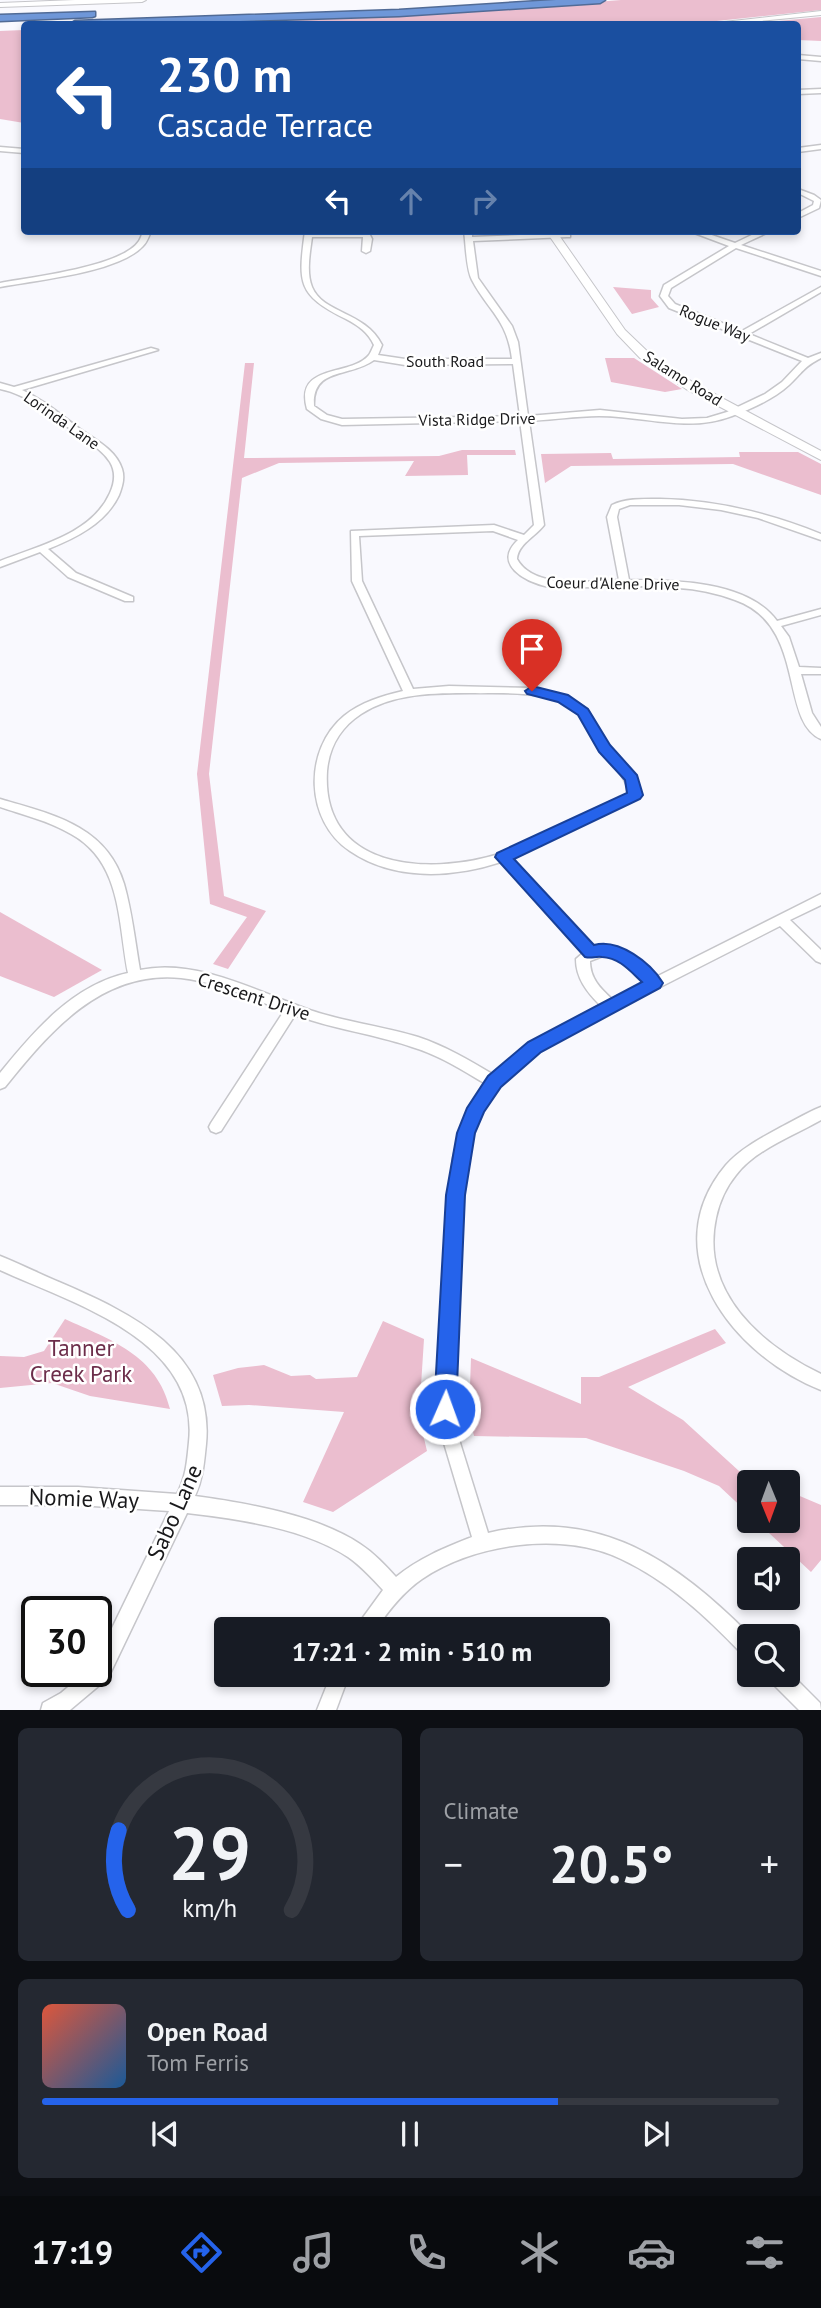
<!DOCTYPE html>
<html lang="en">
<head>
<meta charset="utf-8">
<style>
	body { margin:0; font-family:"PT Sans",sans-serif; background:#242831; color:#f1f3f6; height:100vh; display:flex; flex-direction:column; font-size:26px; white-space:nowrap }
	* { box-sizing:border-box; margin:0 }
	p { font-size:23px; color:#9ea1a6 }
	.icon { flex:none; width:38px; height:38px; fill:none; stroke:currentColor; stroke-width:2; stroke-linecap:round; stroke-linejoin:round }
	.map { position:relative; height:1710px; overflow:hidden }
	.details { display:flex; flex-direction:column; gap:18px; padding:18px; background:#0d0f14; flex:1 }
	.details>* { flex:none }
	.hud { position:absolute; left:21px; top:21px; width:780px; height:214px; border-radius:7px; box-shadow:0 4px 10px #0003; background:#1a4fa0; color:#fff; overflow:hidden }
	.needle { width:46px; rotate:179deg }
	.controls { position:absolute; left:737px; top:1470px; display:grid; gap:14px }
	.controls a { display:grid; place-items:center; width:63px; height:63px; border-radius:7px; background:#171b24; box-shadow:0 4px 10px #0003; font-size:35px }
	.speed { position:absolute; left:21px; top:1596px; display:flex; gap:14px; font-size:35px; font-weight:700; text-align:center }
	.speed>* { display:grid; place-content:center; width:91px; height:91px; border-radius:50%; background:#171b24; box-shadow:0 4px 10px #0003; line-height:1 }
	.speed .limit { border:4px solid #111; border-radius:10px; background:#fff; color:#111 }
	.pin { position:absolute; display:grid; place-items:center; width:60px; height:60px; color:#fff; margin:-72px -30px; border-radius:50% 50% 50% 0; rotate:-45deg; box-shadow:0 0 7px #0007 }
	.pin .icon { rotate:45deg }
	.me { position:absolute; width:77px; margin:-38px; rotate:2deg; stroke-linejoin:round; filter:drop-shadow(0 0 5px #0008) }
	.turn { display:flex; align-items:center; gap:24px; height:147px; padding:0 21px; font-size:32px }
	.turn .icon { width:91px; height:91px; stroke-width:2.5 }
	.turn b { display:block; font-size:49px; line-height:60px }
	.lanes { display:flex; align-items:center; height:66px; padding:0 21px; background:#0003; justify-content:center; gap:35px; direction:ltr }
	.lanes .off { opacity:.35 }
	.big { font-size:52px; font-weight:700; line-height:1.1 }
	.details .widget { flex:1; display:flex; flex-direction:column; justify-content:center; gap:10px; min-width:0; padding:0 24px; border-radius:10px; background:#242831 }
	.details .dial { align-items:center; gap:0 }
	.dial svg { height:182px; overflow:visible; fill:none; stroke:#363941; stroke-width:7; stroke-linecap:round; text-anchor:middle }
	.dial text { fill:#f1f3f6; stroke:none }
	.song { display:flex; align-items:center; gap:21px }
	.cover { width:84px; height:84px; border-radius:10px; background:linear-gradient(135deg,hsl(10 70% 55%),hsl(210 70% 35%)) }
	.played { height:7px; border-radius:4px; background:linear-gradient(90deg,#2563eb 70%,#363941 70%) }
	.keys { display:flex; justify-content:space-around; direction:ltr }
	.heat { display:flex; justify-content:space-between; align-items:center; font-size:38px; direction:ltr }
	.details .tiles { flex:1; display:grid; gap:18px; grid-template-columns:1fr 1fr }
	.widget:last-child { grid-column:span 2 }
	.trip { position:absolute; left:214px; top:1617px; width:396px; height:70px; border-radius:7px; background:#171b24; box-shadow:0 4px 10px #0003; font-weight:700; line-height:70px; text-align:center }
	.menu { display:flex; height:112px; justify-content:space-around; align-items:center; background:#090b0e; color:#9ea1a6 }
	.menu .icon { width:49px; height:49px }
	.menu .active { color:#2563eb }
	.menu b { font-size:32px; color:#f1f3f6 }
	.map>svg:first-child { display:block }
	.green { fill:#ebbecf }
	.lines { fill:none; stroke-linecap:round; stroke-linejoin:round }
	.street-casing { stroke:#c6c6ca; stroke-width:3 }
	.secondary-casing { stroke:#c6c6ca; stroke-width:2 }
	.highway-casing { stroke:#516b96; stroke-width:3 }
	.street { fill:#fff; fill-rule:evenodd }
	.secondary { fill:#fff; fill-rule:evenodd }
	.highway { fill:#6f97d8; fill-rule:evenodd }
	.route { fill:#2563eb; stroke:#184099; stroke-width:2 }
	.labels { text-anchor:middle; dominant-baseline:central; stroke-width:5; stroke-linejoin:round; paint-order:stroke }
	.far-street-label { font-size:16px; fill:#19191b; stroke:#fff }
	.street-label { font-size:19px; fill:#19191b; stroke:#fff }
	.near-park-label { font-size:23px; fill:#6c2d4a; stroke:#fff }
	.near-street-label { font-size:23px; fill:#19191b; stroke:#fff }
</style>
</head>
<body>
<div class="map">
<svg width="821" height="1710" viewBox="0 0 821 1710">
	<rect width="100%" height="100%" fill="#f9f9fe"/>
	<!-- green -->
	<g class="green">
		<polygon points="621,0 821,0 821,10 688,24 193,24 425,15"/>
		<polygon points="821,17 821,41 798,40 798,24 747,24"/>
		<polygon points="24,30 24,123 0,119 0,31"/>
		<polygon points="613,287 651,290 651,298 659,307 632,314"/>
		<polygon points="605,358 634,358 682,389 665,392 611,382"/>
		<polygon points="245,363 254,363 244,458 439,456 462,450 515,450 516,455 467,455 468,475 405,476 414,461 279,463 242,478 209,774 224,896 266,911 228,969 213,964 247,917 210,904 197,774"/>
		<polygon points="739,452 798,452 821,464 821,495 733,464 571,466 545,483 541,454 611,453 613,459 740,457"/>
		<polygon points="0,912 102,970 54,997 0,976"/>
		<path d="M65,1319c46,21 92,36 105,90l-80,-13 -38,-13 -52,5v-32l24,1 20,-6z"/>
		<polygon points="383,1321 424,1339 419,1417 427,1451 333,1512 303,1502 344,1412 249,1405 222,1406 213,1375 238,1368 264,1365 291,1376 310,1375 316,1379 357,1377"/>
		<polygon points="715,1329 726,1343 628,1387 683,1420 739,1471 766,1482 749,1482 749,1514 719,1486 684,1471 586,1438 474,1436 469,1415 471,1358 581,1404 581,1377 599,1377"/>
		<polygon points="788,1491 821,1505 821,1560 811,1572 756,1521 788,1521"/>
	</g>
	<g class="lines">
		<!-- street casing -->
		<g class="street-casing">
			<g id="street">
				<polygon points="798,55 821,57 821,61 798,59"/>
				<polygon points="821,89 821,93 798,94 798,90"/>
				<polygon points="821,145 821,149 798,152 798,148"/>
				<polygon points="0,147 24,149 24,153 0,151"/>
				<polygon points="798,189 814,195 821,200 819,208 798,218 798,213 813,205 814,201 798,193"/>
				<path d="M143,231h8c-2,5 -4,11 -8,15 -25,27 -107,34 -143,41v-4c31,-6 122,-16 139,-42 2,-3 3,-7 4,-10z"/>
				<path d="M305,231l64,2 3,6 -2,12 -4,2 -4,-2 1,-14h-51c-2,15 -6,35 0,50 11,27 53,24 70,58l-4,10 27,4h107c-5,-40 -23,-47 -40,-79 -6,-11 -6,-36 -8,-49h8v6l98,-4v4h-3l-94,4 5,37 34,48 6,16 10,74 72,-6 82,9 25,-1 20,-6 38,-18 17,-12 20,-21 -133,-53 -9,-12 4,-11 65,-39 -40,-15h11l35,12 25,-12h11l-30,14 80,26v5l-85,-28 -65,40 -3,8 7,8 67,27 79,-44v5l-72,42 59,24 13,-5v5c-19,10 -18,14 -32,27 -15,14 -38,24 -57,31 -45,17 -87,0 -133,0 -23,0 -47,4 -70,5l15,104c-9,12 -26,19 -27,34 17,31 73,22 102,21l-12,-63 5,-12c15,-7 32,-6 48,-6 56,1 109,14 161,35v6l-63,-22 -37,-8 -42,-5h-49l-11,4 -2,8 12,63c46,0 119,1 148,41l44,-12v6l-40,11 8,11 10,30 22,1v6h-20l11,39 9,14v12c-42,-18 -14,-114 -86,-139 -19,-7 -38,-11 -57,-12 -29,-3 -58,-2 -86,-1 -14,0 -30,2 -43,0 -24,-5 -57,-23 -31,-47l-25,-9 -134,5 3,45 51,108 36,-3 83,2 35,8 20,13 21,37 28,30 5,19 -2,3 -128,60 83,90c26,-6 45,12 62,29l165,-83v11l-31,15 31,30v13l-5,-2 -36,-35 -165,84 -75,41 -40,35 -17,25 -10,22 -6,25 -4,37 -10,214 4,24 31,100c112,-26 188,28 263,103h-2v20l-7,-2c-35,-37 -74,-73 -121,-95 -57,-28 -147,-16 -199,20 -19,13 -33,31 -46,50h-20l3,-6 24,-33c-11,-12 -22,-24 -35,-33 -44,-29 -110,-38 -161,-44l-79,165 -38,32h-29l2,-7 18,-10 26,-22h9v-10l73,-150 -91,-6h-78v-18h78l99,7c9,-17 10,-32 12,-52 11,-102 -115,-138 -189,-172v-14c20,8 40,18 59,26 72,31 156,70 147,162 -2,19 -3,35 -11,52 51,7 122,19 165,48 14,9 25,21 36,33 23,-19 48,-29 76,-40l-31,-104 -4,-24 12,-214 4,-37 6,-25 11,-25 16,-24c-24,-14 -47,-29 -74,-37 -38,-13 -79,-18 -117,-32l-74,116 -5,2 -5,-2 -2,-4 2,-4 73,-112c-33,-13 -68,-29 -103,-33 -79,-8 -131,53 -176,109l-5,2v-16c34,-42 73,-88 128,-100 -10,-51 -6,-111 -57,-139 -22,-13 -47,-19 -71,-27v-8c52,15 107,27 124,85 8,28 11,57 16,86 59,-13 125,26 179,43 33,10 66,14 99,24 27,9 51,23 76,38l36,-32 70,-38c-13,-13 -24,-27 -24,-46l7,-6 -82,-91c-49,16 -107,19 -151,-11 -45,-30 -47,-101 -6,-135 17,-14 38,-20 59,-25l-51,-110 -1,-50 143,-6 30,10 10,-10 -14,-104 -178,4 -21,-6 -14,-10c-13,-46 44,-32 62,-54 1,-1 4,-8 5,-10 -6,-13 -15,-19 -28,-26 -49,-24 -48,-36 -41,-88zM374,360l31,5 108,-1 7,52 -178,3 -15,-4 -13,-9c-2,-39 35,-28 60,-46zM470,693c32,1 88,-5 110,23 7,10 12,23 19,33 11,16 26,24 30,44l-130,61c-71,22 -178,16 -172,-83 2,-24 14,-44 34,-57 33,-21 73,-21 109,-21zM603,956l14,3 28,23 -33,17c-12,-11 -22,-21 -22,-38z"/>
				<path d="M151,348l7,2 -136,40c22,10 39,25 58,39 16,11 36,21 42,40 3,9 0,18 -3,26 -13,28 -43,43 -71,54l28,24 57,24v4h-8l-57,-24 -28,-25 -40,15v-6c38,-15 92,-27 110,-68 5,-11 6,-21 0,-31 -9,-14 -24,-21 -37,-31 -23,-17 -44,-36 -73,-42v-6l14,4z"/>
				<path d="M821,1107v13c-28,16 -65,29 -85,55 -10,12 -17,28 -20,43 -16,74 45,127 105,156v16c-87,-34 -169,-137 -95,-225 15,-17 37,-28 57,-39 12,-6 25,-14 38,-19z"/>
				<polygon points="788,1671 820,1703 821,1710 799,1710 771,1682 769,1675 788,1675"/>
				<polygon points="331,1675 349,1675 336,1710 317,1710"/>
			</g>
		</g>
		<!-- secondary casing -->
		<g class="secondary-casing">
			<g id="secondary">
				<polygon points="75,0 146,0 142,2 0,7 0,3"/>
				<polygon points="821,11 821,15 730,24 706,24"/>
				<polygon points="546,231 556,231 625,330 648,352 694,383 821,451 821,460 686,389 640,358 617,334"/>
			</g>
		</g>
		<!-- highway casing -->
		<g class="highway-casing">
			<g id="highway">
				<polygon points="556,0 605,0 600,3 399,16 146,24 70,24 75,21 399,10"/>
				<polygon points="95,12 95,16 92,17 0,21 0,15"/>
			</g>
		</g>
		<!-- street -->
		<use href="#street" class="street"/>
		<!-- secondary -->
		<use href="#secondary" class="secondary"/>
		<!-- highway -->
		<use href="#highway" class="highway"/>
	</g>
	<!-- route -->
	<path class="route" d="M532,686l36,9 20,14 22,36 27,30 6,20 -3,4 -126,60 80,86c25,-7 57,18 69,38l-3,5 -119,64 -40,35 -17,25 -9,21 -10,62 -9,214 -4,7 -7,3 -8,-3 -3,-7 12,-214 11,-62 10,-25 21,-32 40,-34 114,-60c-12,-11 -22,-24 -40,-25 -7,-1 -10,2 -17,0l-90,-100 2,-4 130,-60 -2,-13 -26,-28 -21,-37 -20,-13 -31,-8 -2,-3z"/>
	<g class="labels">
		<!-- far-street labels -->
		<g class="far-street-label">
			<text transform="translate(715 323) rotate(22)">Rogue Way</text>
			<text x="445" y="361">South Road</text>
			<text transform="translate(683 378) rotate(32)">Salamo Road</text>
			<text transform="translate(477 419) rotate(-1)">Vista Ridge Drive</text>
			<text transform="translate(62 420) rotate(35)">Lorinda Lane</text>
			<text transform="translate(613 583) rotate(1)">Coeur d'Alene Drive</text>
		</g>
		<!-- street labels -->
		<g class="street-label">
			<text transform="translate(254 996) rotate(18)">Crescent Drive</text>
		</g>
		<!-- near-park labels -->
		<g class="near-park-label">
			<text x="81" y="1347">Tanner<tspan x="81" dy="26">Creek Park</tspan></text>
		</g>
		<!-- near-street labels -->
		<g class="near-street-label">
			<text transform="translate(84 1498) rotate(2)">Nomie Way</text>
			<text transform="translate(174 1512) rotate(-66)">Sabo Lane</text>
		</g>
	</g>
</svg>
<div class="controls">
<a><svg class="needle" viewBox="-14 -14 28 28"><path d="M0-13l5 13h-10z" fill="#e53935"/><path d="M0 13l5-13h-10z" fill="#9ea1a6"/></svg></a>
<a><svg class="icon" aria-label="sound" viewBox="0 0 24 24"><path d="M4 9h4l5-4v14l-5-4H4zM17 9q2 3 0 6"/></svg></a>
<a><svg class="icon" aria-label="search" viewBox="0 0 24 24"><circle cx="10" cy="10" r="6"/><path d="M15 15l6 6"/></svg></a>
</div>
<div class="speed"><div class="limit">30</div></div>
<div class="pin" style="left:532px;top:691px;background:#d93025"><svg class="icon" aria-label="arrive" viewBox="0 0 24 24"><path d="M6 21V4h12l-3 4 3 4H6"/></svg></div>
<svg class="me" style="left:445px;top:1409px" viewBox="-20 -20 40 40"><circle r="17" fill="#2563eb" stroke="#fff" stroke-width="3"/><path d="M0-11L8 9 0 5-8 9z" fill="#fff"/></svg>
<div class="trip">17:21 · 2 min · 510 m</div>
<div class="hud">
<div class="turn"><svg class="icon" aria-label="left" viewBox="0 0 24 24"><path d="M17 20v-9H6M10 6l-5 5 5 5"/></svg><div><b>230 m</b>Cascade Terrace</div></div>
<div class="lanes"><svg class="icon" aria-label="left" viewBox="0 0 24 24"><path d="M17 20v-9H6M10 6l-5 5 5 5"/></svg><svg class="icon off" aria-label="ahead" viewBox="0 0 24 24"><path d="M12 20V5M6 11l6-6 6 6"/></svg><svg class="icon off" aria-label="right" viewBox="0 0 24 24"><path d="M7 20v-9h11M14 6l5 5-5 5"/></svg></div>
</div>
</div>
<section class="details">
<div class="tiles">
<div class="widget dial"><svg viewBox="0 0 100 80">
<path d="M14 69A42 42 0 1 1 86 69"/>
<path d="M14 69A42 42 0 0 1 10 34" stroke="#2563eb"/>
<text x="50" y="56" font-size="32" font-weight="700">29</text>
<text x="50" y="72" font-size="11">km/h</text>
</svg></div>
<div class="widget"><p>Climate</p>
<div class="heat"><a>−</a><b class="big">20.5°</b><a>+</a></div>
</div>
<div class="widget">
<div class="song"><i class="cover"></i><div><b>Open Road</b><p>Tom Ferris</p></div></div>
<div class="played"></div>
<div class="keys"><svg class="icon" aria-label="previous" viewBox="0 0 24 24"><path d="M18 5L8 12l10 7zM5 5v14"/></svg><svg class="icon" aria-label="pause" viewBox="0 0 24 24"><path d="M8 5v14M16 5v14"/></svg><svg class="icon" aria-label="next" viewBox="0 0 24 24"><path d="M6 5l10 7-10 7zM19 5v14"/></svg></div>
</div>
</div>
</section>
<nav class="menu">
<b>17:19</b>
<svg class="icon active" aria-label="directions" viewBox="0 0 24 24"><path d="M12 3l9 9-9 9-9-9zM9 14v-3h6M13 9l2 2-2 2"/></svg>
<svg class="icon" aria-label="music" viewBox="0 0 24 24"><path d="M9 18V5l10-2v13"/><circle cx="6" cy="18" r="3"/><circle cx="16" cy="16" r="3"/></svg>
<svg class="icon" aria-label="phone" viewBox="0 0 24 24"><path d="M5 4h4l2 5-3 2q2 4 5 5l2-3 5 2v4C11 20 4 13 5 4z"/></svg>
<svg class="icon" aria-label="climate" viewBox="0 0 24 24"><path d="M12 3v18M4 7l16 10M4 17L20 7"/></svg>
<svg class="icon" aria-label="car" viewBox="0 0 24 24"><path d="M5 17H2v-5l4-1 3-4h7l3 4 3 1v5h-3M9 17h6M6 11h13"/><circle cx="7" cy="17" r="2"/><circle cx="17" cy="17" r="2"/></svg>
<svg class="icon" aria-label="filters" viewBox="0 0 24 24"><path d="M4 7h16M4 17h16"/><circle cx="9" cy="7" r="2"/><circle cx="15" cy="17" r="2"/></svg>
</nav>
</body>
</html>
